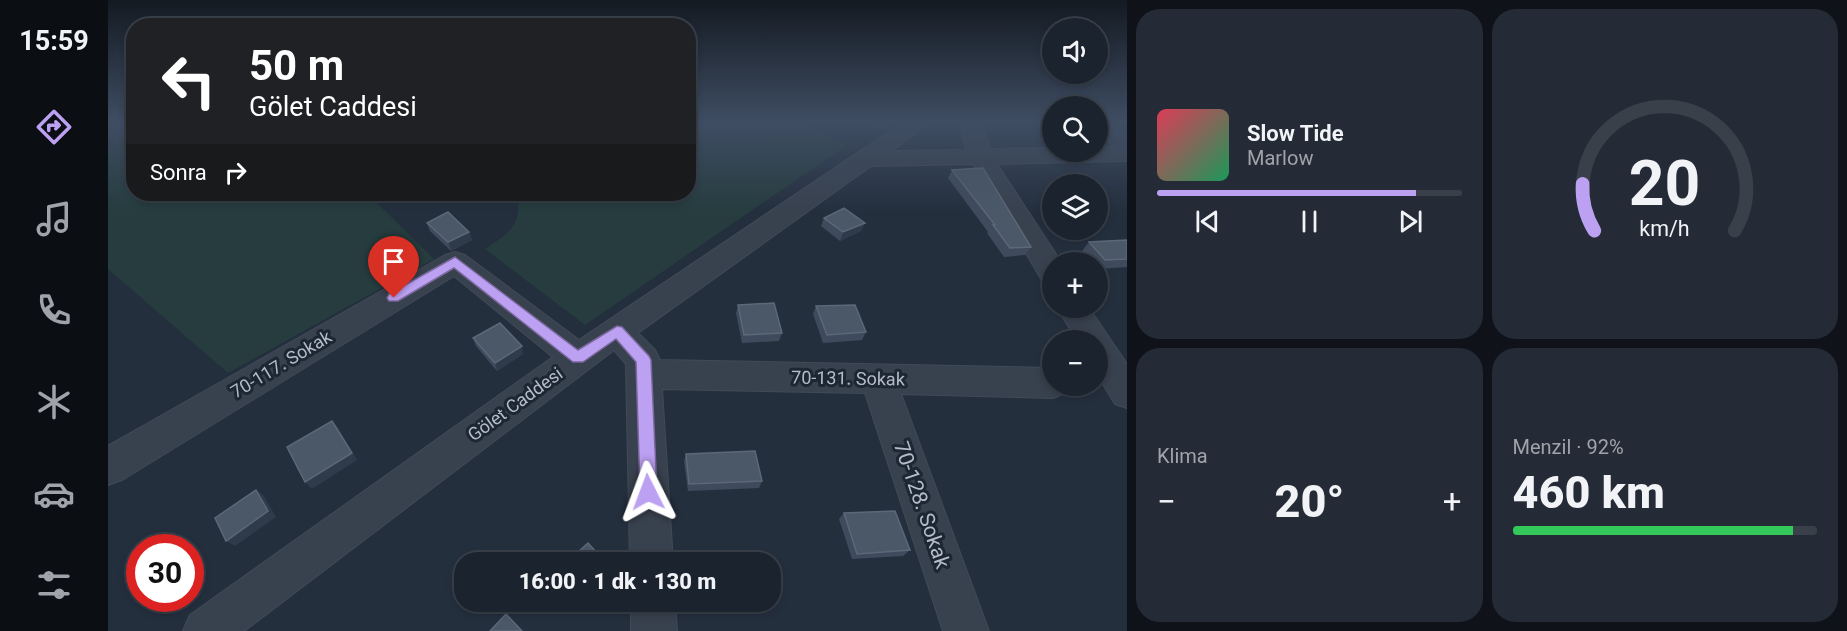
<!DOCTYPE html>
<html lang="tr">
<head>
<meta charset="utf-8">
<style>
	body { margin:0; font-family:Roboto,sans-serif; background:#242b36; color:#f1f3f6; height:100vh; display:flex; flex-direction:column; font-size:22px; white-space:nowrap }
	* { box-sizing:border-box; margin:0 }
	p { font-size:20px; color:#a0a4aa }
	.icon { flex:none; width:33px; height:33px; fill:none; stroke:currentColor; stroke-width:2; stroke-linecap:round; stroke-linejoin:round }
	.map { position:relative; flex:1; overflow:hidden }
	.panel { display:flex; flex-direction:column; gap:9px; padding:9px; background:#0f1319; width:720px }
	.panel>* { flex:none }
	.top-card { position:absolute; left:18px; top:18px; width:570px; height:183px; border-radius:24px; box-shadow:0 3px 9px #0003,0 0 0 2px #39404a; background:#202124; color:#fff; overflow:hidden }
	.fabs { position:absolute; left:934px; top:18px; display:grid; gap:12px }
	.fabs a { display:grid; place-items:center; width:66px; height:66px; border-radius:50%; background:#1b232e; box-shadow:0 3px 9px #0003,0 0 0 2px #39404a; font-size:30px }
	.speed { position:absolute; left:18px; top:534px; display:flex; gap:12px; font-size:30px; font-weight:700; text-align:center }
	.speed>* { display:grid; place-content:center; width:78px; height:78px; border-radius:50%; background:#1b232e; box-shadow:0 3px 9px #0003,0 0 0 2px #39404a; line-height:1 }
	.speed .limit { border:9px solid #d22; background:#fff; color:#111 }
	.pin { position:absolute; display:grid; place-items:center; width:51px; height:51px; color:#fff; margin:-62px -26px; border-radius:50% 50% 50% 0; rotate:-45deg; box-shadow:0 0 6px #0007 }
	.pin .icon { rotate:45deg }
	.me { position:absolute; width:66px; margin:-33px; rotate:357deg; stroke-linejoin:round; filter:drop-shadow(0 0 4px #0008) }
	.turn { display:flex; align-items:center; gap:21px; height:126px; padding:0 24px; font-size:27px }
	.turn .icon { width:78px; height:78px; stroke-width:2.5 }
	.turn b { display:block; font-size:42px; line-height:51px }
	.then { display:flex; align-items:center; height:57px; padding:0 24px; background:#0003; gap:12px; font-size:22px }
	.big { font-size:45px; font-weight:800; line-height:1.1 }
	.panel .tile { flex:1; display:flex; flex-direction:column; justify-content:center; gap:9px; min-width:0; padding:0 21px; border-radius:24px; background:#242b36 }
	.panel .dial { align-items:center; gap:0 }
	.dial svg { height:156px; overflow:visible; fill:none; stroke:#39404a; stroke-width:7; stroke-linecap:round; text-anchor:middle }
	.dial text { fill:#f1f3f6; stroke:none }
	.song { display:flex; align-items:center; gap:18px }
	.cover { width:72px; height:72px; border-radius:9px; background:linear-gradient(135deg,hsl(350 70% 55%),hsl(150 70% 35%)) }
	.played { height:6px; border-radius:3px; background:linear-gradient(90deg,#bca0f2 85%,#39404a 85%) }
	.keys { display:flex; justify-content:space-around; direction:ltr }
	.heat { display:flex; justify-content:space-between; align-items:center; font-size:33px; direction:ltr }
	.charge { height:9px; border-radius:4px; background:linear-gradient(90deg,#34c759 92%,#39404a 0) }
	.panel .tiles { flex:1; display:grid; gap:9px; grid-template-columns:repeat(2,1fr) }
	.trip { position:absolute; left:346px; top:552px; width:327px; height:60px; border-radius:24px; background:#1b232e; box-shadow:0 3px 9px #0003,0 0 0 2px #39404a; font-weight:800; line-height:60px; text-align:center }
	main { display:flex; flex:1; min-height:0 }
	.tab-bar { display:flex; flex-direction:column; width:108px; justify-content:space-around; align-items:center; background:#0b0e12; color:#a0a4aa }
	.tab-bar .icon { width:42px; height:42px }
	.tab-bar .current { color:#bca0f2 }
	.tab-bar b { font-size:27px; color:#f1f3f6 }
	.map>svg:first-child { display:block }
	.green { fill:#263c3f }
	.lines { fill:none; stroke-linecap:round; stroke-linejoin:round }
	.minor-casing { stroke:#414a57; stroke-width:2 }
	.minor { fill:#38414e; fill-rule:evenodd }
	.wall { fill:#3f4b5c }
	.shaded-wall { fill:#2f3b4b }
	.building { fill:#4b5868; stroke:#5c6777; stroke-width:1.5 }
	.route { fill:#bca0f2; stroke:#7a689d; stroke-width:1.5 }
	.labels { text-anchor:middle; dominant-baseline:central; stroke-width:6; stroke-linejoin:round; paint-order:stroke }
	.street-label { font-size:18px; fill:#b4bcc9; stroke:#1d2633 }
	.near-street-label { font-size:21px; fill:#b4bcc9; stroke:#1d2633 }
</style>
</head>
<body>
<main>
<nav class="tab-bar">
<b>15:59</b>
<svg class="icon current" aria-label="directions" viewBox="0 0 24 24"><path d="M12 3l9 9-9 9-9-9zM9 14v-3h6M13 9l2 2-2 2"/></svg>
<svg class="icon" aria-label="music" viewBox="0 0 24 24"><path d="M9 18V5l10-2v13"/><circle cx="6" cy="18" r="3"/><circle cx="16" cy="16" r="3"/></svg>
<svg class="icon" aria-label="phone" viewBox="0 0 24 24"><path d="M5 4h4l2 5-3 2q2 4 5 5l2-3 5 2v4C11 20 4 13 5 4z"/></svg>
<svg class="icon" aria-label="climate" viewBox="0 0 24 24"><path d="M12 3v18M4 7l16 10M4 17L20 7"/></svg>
<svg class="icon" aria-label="car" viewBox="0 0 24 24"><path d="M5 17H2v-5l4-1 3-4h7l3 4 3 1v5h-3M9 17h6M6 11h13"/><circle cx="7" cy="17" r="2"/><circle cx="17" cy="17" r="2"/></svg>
<svg class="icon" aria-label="filters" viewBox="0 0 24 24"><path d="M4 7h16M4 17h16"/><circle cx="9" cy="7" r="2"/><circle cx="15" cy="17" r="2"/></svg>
</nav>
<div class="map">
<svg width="1019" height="631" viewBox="0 0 1019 631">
	<rect width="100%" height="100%" fill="#242f3e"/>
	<!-- green -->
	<g class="green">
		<polygon points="0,123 25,123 26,194 275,194 265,199 326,259 120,373 0,269"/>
		<path d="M581,123h111l47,22 -262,180 -100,-76c25,-17 37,-23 32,-55h171z"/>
	</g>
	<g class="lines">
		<!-- minor casing -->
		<g class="minor-casing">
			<g id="minor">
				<polygon points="794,123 820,123 784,151 858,150 852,123 874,123 882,149 945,148 945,152 990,152 990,147 1006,147 990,132 990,123 1007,123 1019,134 1019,161 889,164 953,262 945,262 945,285 935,282 865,164 763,166 530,333 547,350 552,360 945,368 945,386 961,386 957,393 945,398 793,394 881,631 835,631 757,393 554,389 565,562 522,562 518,364 506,350 136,631 75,631 82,615 445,357 346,276 14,480 0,485 0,446 337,255 347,252 357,255 471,340"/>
				<polygon points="949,308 981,308 1019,364 1019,408 1007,404 990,376 990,340 969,340"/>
				<polygon points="523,602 567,602 569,631 523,631"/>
			</g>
		</g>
		<!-- minor -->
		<use href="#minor" class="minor"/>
	</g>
	<!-- wall -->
	<g class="wall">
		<polygon points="758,123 784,123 772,130"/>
		<polygon points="844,170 923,247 917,255 896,257 879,233 880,232 840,178"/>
		<polygon points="716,218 757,223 753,231 732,241 713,226"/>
		<polygon points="319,223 361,232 364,240 343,251 322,231"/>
		<polygon points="1019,240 1019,267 990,269 990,262 984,262 974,251 981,242"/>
		<polygon points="630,305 674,333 671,341 634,343 628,313"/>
		<polygon points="708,306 758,332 754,340 715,343 705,314"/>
		<polygon points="365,338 415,354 389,371 368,346"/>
		<polygon points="578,454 654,481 651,488 580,491 576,461"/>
		<polygon points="736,513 802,550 795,556 744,559 731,519"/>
	</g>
	<!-- shaded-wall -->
	<g class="shaded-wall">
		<polygon points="775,123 784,123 772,130"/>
		<polygon points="757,223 753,231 732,241 735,232"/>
		<polygon points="361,232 364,240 343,251 340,242"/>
		<polygon points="414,346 415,354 389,371 387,363"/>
		<polygon points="224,421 230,428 249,460 204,489 197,482"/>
		<polygon points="148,490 156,496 168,517 127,546 118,541"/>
	</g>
	<!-- building -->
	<g class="building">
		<polygon points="875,168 923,247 902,248 885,225 887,225 844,170"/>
		<polygon points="736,208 757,223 735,232 716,218"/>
		<polygon points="340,212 361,232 340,242 319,223"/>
		<polygon points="1019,240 1019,259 997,260 981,242"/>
		<polygon points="666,303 674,333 636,335 630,305"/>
		<polygon points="747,305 758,332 719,335 708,306"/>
		<polygon points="392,323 414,346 387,363 365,338"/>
		<polygon points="224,421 244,453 197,482 179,447"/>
		<polygon points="647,451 654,481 581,484 578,454"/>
		<polygon points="148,490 160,511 118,541 107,518"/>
		<polygon points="787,511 802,550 749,554 736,513"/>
		<polygon points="480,543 497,562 459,562"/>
		<polygon points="398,614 414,631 382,631"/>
	</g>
	<!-- sky -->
	<linearGradient id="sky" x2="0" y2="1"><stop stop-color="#141a22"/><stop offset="0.58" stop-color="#3f4d63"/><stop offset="1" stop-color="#3f4d63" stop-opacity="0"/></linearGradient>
	<rect width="1019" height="211" fill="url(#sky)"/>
	<!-- route -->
	<polygon class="route" points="347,257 470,350 509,326 514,327 541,356 543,360 549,492 547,498 540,500 534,498 532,492 528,362 508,339 475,362 465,362 346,268 290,301 281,301 279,298 281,294"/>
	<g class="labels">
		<!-- street labels -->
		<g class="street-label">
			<text transform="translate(173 364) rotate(-31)">70-117. Sokak</text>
			<text transform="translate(740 378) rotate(1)">70-131. Sokak</text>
			<text transform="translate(407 404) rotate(-36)">Gölet Caddesi</text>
		</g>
		<!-- near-street labels -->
		<g class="near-street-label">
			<text transform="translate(814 505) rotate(71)">70-128. Sokak</text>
		</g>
	</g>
</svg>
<div class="fabs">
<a><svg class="icon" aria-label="sound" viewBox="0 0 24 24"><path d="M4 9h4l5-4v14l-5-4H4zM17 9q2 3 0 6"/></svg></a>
<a><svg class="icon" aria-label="search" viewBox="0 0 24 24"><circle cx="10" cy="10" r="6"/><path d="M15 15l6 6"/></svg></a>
<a><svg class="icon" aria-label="layers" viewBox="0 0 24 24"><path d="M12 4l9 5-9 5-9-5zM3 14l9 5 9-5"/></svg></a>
<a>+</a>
<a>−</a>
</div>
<div class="speed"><div class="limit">30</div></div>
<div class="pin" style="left:286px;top:298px;background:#d93025"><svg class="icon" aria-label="arrive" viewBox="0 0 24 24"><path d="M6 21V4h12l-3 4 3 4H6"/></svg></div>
<svg class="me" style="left:540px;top:492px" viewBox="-20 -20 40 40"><path d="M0-17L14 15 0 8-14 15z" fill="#bca0f2" stroke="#fff" stroke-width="4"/></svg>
<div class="trip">16:00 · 1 dk · 130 m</div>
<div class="top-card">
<div class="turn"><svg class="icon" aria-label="left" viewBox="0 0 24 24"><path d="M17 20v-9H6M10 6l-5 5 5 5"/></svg><div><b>50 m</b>Gölet Caddesi</div></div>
<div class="then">Sonra<svg class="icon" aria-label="right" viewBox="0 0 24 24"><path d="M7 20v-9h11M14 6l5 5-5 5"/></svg></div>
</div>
</div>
<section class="panel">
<div class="tiles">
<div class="tile">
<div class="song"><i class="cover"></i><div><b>Slow Tide</b><p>Marlow</p></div></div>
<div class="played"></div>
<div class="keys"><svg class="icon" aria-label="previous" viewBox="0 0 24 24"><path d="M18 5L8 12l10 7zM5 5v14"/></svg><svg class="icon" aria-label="pause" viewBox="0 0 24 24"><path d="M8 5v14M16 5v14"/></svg><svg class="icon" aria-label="next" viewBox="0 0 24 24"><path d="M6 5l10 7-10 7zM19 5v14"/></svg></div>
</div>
<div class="tile dial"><svg viewBox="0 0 100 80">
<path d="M14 69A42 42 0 1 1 86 69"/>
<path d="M14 69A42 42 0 0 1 8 45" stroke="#bca0f2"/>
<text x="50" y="56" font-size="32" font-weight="700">20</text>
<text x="50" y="72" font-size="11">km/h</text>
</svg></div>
<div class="tile"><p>Klima</p>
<div class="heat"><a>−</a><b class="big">20°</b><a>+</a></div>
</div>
<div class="tile"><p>Menzil · 92%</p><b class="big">460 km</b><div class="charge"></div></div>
</div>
</section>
</main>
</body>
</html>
